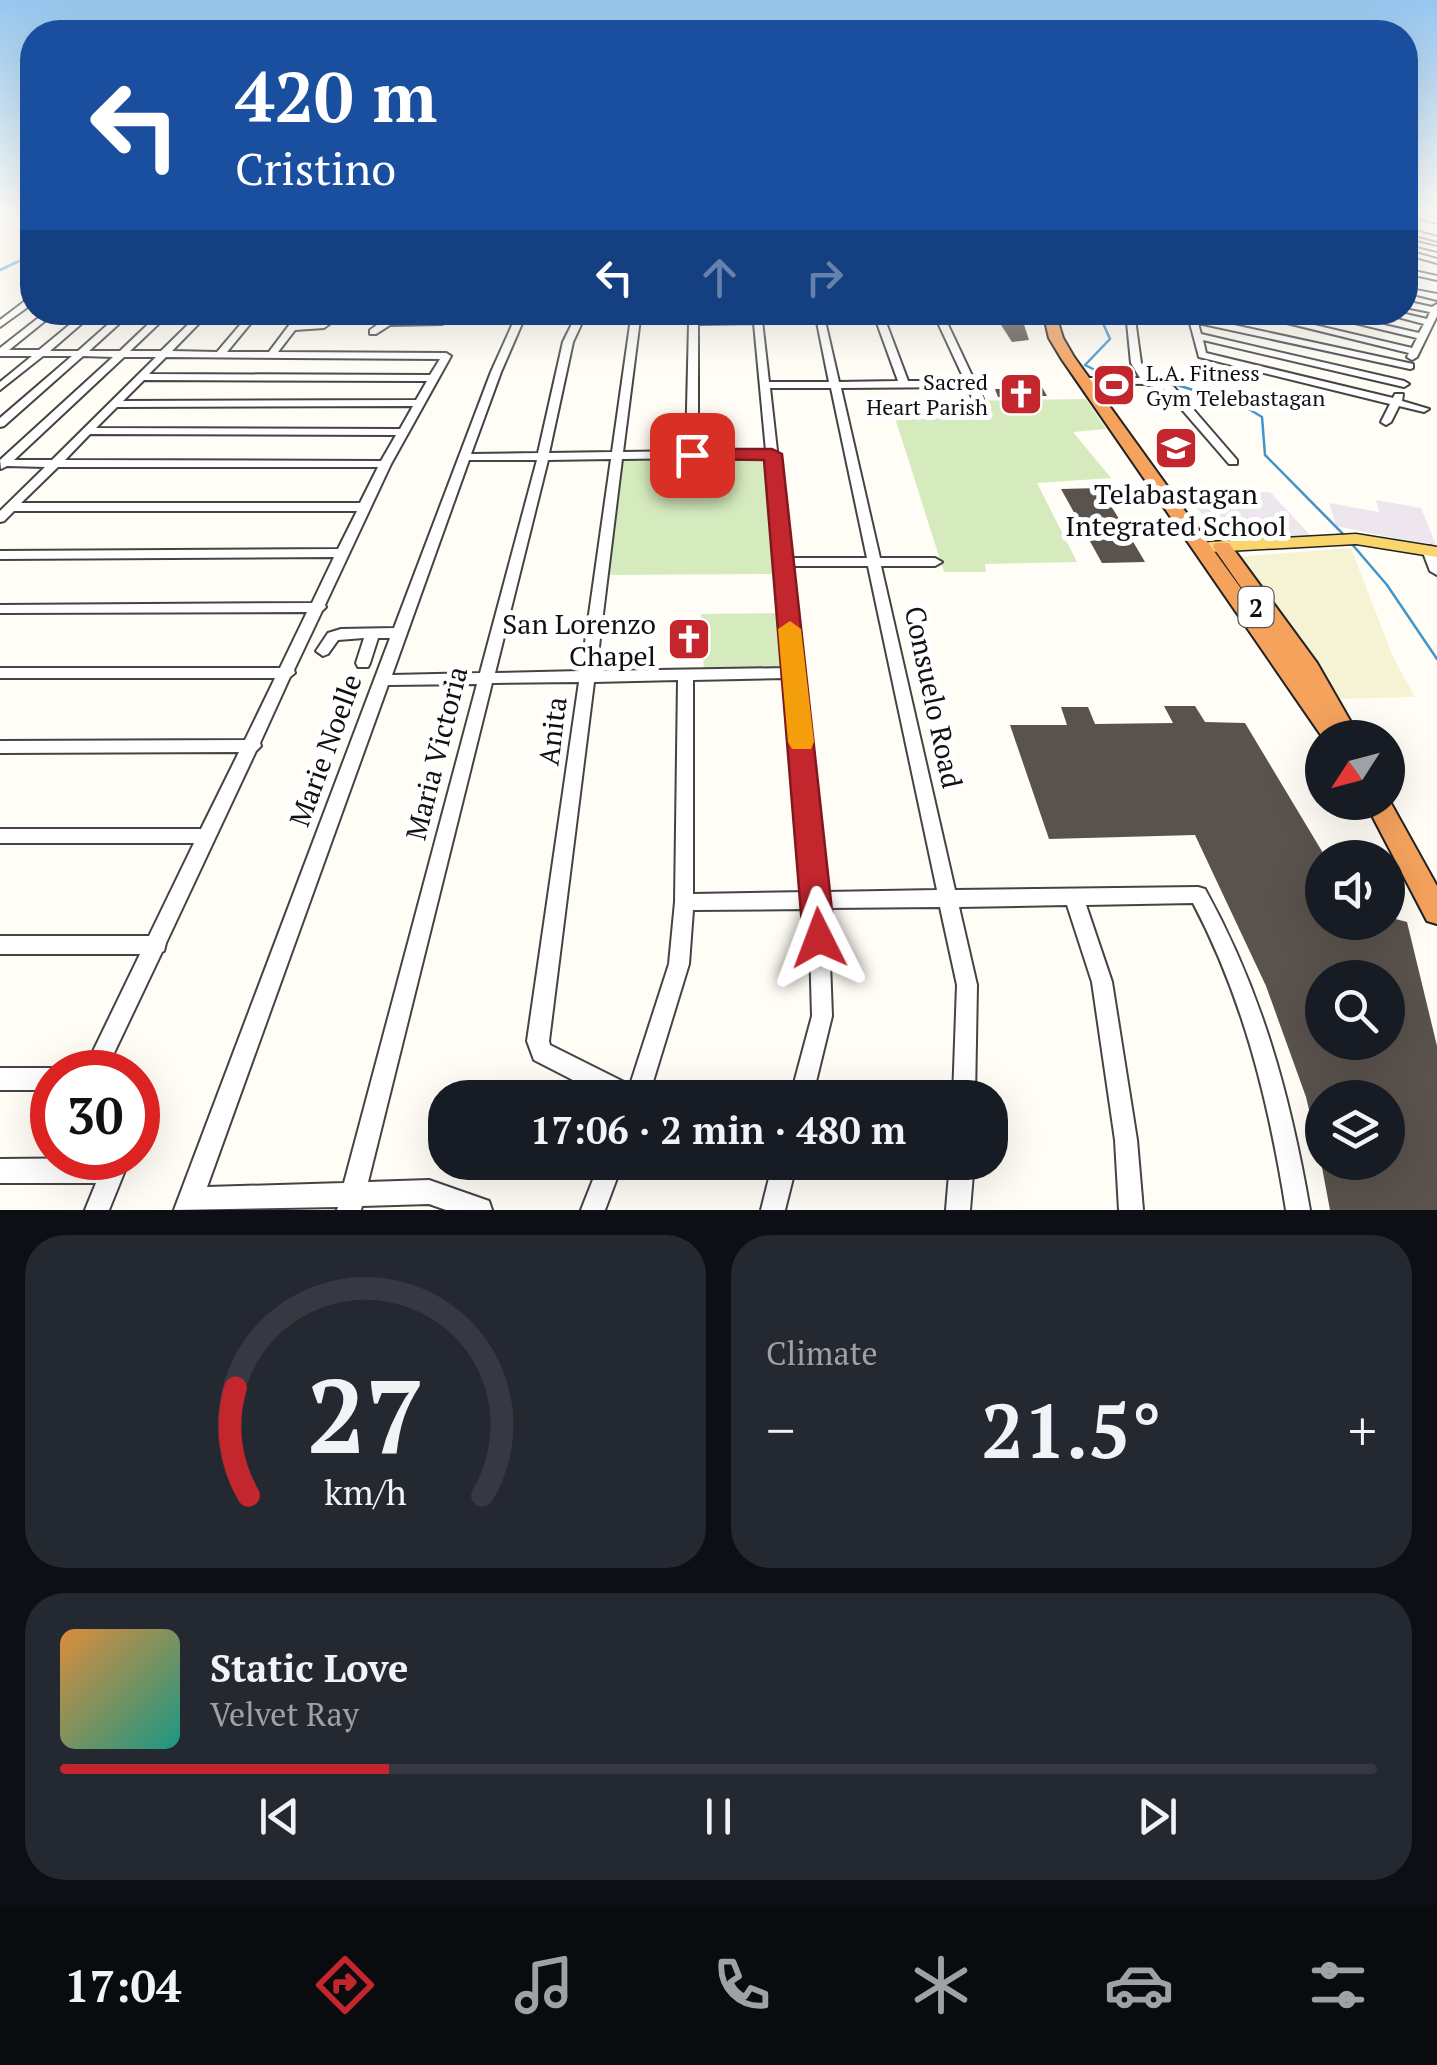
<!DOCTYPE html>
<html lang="en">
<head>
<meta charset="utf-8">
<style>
	body { margin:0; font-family:"PT Serif",serif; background:#242831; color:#f1f3f6; height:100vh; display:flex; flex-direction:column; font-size:38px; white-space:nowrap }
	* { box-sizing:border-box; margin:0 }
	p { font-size:32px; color:#9ea1a6 }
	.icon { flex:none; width:55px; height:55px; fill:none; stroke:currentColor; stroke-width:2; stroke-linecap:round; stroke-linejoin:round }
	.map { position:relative; height:1210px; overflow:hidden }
	.panel { display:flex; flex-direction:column; gap:25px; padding:25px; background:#0d0f14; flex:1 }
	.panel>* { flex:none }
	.hud { position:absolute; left:20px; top:20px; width:1398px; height:305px; border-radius:40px; box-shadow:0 10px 40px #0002; background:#1a4fa0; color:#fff; overflow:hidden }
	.needle { width:65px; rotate:234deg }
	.controls { position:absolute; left:1305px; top:720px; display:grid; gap:20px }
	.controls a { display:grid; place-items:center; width:100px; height:100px; border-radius:50%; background:#171b24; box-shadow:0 10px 40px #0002; font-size:50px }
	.speed { position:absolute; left:30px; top:1050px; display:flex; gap:20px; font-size:50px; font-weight:700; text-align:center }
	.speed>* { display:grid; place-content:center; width:130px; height:130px; border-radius:50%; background:#171b24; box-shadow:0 10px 40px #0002; line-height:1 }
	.speed .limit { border:15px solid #d22; background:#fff; color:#111 }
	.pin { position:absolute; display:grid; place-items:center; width:85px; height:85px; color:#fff; margin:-42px; border-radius:20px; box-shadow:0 5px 15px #0006 }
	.me { position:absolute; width:110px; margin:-55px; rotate:357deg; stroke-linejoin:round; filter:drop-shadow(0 0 8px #0008) }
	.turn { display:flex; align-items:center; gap:35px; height:210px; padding:0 50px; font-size:45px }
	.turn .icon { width:130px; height:130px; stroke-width:2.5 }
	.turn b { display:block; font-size:70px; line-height:85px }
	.lanes { display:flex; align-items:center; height:95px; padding:0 50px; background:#0003; justify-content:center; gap:50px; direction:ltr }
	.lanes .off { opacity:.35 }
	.big { font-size:75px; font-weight:700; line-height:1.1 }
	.panel .widget { flex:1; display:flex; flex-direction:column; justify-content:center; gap:15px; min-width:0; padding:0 35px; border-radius:40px; background:#242831 }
	.panel .dial { align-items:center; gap:0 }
	.dial svg { height:260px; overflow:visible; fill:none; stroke:#363941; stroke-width:7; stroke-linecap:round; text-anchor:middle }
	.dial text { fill:#f1f3f6; stroke:none }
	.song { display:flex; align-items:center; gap:30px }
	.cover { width:120px; height:120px; border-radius:15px; background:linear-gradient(135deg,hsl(30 70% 55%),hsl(170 70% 35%)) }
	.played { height:10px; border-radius:5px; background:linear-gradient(90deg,#c4262e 25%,#363941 25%) }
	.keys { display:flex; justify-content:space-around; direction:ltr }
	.heat { display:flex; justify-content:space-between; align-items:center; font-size:55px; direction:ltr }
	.panel .tiles { flex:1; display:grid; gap:25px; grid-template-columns:1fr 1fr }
	.widget:last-child { grid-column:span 2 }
	.trip { position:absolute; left:428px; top:1080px; width:580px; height:100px; border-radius:40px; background:#171b24; box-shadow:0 10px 40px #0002; font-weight:700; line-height:100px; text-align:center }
	.menu { display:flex; height:160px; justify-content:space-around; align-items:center; background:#090b0e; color:#9ea1a6 }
	.menu .icon { width:70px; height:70px }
	.menu .current { color:#c4262e }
	.menu b { font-size:45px; color:#f1f3f6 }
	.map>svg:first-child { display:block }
	.industrial { fill:#eee6ef }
	.farmland { fill:#f6f3d4 }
	.green { fill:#d5ebbd }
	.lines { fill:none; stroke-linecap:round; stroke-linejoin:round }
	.stream { stroke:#3f96cf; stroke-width:2.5 }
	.building { fill:#5a524d; fill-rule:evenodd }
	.minor-casing { stroke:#444; stroke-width:4 }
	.major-casing { stroke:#222; stroke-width:3 }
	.highway-casing { stroke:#222; stroke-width:4 }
	.minor { fill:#fff; fill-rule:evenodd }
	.major { fill:#f9d66b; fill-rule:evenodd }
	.highway { fill:#f5a25d; fill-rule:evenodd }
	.route { fill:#c4262e; stroke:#7f191e; stroke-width:2.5 }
	.slow { fill:#f59e0b }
	.labels { text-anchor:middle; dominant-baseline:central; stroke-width:10; stroke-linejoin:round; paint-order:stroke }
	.far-poi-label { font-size:22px; fill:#111; stroke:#fff; text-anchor:start }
	.shield { fill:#fff; stroke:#585858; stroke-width:2.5 }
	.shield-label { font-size:25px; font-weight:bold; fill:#111 }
	.poi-label { font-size:28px; fill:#111; stroke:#fff }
	.street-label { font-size:28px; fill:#111; stroke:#fff }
</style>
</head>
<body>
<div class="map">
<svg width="1437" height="1210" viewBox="0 0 1437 1210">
	<rect width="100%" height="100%" fill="#fffdf5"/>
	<!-- industrial -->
	<g class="industrial">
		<polygon points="1270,492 1311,536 1221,539 1186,494"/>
		<polygon points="1376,500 1421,508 1437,547 1336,526 1329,503 1379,512"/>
	</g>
	<!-- farmland -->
	<polygon class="farmland" points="1351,548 1393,657 1415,697 1341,699 1234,557"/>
	<!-- green -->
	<g class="green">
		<polygon points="1086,399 1106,429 1073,432 1111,478 1037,483 1077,562 985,564 986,572 944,572 890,402"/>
		<polygon points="770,456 780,574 602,575 619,457"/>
		<polygon points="785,613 792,672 704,674 701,614"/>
	</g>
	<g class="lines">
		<!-- stream -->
		<g class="stream">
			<polyline points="0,270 32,255"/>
			<polyline points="1098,312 1110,339 1085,365 1107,376 1138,377"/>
			<polyline points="1151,377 1242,405 1262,417 1265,455 1346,537"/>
			<polyline points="1351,543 1387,585 1437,659"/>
		</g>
	</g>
	<!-- building -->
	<g class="building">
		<polygon points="1001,312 1020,312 1029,340 1012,342 1001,325"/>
		<polygon points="1010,384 1042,387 1047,396 1035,396 1036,400 998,397 995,389 1005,389 1004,385"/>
		<polygon points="1100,488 1135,545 1145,562 1102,563 1061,489"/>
		<path d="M1164,706h31l10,16 40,1 81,135h-4v64h66v-5l19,5 30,124v164h-107l-9,-48h67v-64h-66v54h-3l-13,-55 -40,-111 -71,-151 -146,4 -39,-114h57l-6,-18h27l7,17 78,-1zM1322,978h66v64h-66z"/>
	</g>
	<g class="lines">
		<!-- minor casing -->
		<g class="minor-casing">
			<g id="minor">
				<polygon points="1405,212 1437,219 1437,223 1405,215"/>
				<polygon points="1405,228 1437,237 1437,241 1405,232"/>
				<polygon points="1405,239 1437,247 1437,251 1405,243"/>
				<polygon points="1405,250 1437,259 1437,263 1405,254"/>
				<polygon points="1405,269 1437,276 1437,280 1405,273"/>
				<polygon points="1405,288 1437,294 1437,300 1405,292"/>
				<polygon points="29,298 32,298 32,304 0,327 0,320"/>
				<polygon points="1405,301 1432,307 1437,304 1437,316 1417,357 1412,360 1407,357 1409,353 1242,312 1259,312 1412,348 1417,338 1309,312 1327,312 1419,333 1424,324 1379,312 1397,312 1427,319 1430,312 1405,307"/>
				<path d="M46,312h10l-47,38h30l46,-38h10l-45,39h28l44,-39h10l-43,39h31l41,-39h10l-41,39h31l40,-39h9l-38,39 45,1 34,-40h9l-33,40h42l30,-40h9l-9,12 20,-1 16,-11h11l-22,16 -29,2 -17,22 168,1 5,3 -60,108 -66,141 1,2 -4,4 -28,59 1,3 -5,4 -30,66 1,3 -5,5 -90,192 -2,8 -2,1 -57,120h-22l57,-118h-140v-18h149l45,-93h-194v-14h201l38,-77 -239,1v-12l245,-1 30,-62h-275v-10h280l27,-56 -307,1v-8l312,-2 22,-46 -334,2v-8l338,-2 19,-38h-343l-10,10 -4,1v-11l45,-44 -38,-1 -6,3 -1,-9 113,-103 -30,-1 -79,70 -4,1v-9l72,-62h-29l-43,34v-8l32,-26h-32v-8zM124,357h32l-104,103h-38zM166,357l274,2 -10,16 -281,-1zM144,380l283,1 -11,19 -293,1zM413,406l-13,23 -304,-1 21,-21zM90,434l306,1 -15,26 -316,-1zM58,467h320l-18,36h-339z"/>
				<polygon points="395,312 406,312 397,319 441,318 454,312 466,312 442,324 390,325 376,334 370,334 370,330"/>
				<path d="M518,312h9l-26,60 -30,82 67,-1 25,-111 15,-30h47l65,6 1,-5 4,-1 3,3v3l55,-1v-5h8l8,70h60l-14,-70h8l16,70 59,-1 -25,-69h9l26,69h57l-32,-69h9l41,87 -1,2h-8l-7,-14 -126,1 39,170h55l7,4 -7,4h-54l74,324 243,-3 7,2c57,103 85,206 105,321h-24c-17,-107 -42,-210 -93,-307l-107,2 26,77 25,158 6,70h-24l-4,-70 -23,-158 -25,-77 -108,2 18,78 -2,113h-22l4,-113 -17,-78 -112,1 4,108 -20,82h-22l22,-82 -3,-107 -116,1 -4,54 -41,134h-40l-74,-38 -7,-19 52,-359 -87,1 -124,499 61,-2 60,21 3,9h-46l-17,-6 -67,2 -1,4h-24l1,-3 -164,3 216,-572h-12l-8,25 -2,4h-10l-2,-4 8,-25 -26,2 -10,14 -5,2 -7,-5 12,-18 13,-4 53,-1 97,-256zM586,314l45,4 -19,134 -63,1 24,-111zM640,319l49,4 -3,128 -63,1zM754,323l12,128h-68v-127zM770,388h61l36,170h-78zM767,457l20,211 -191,3 26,-212zM611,459l-30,212 -86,2 53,-213zM469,460h68l-57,213 -88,2zM790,566h78l69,324 -110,2zM788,678l20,214 -115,2v-214zM678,680l-3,222 -6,62 -39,121 -80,-40 -1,-4 45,-359zM477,684l-133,499 -137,4 181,-502z"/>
				<polygon points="1126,312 1134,312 1141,363 1151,379 1173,386 1237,460 1237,464 1229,464 1165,390 1146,384 1082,383 1080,381 1085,378 1140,378 1131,363"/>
				<polygon points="1187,312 1195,312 1197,317 1413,364 1413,368 1410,369 1198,323 1201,334 1404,381 1409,384 1404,387 1203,340 1206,353 1393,398 1395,394 1403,394 1402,401 1429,409 1424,412 1399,406 1391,422 1386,425 1381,422 1390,404 1199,357"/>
				<polygon points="1428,546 1433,547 1437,556 1437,575 1430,571 1422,550"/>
				<polygon points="0,1068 52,1068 60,1072 52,1072 52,1090 0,1090"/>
				<polygon points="106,1158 130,1158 109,1210 85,1210 96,1183 0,1183 0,1159"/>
				<polygon points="600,1162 623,1162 605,1210 581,1210"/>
				<polygon points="773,1162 797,1162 785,1210 761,1210"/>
				<polygon points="950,1162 974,1162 970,1210 946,1210"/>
			</g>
		</g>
		<!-- major casing -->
		<g class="major-casing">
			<polygon id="major" points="1356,534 1437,547 1437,557 1356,544 1209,552 1201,547 1209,542"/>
		</g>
		<!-- highway casing -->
		<g class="highway-casing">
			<g id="highway">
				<polygon points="1043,312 1055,312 1063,338 1074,357 1273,633 1213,547 1215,543 1229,543 1317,663 1352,724 1344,732 1347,738 1323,738 1061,358 1049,338"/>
				<polygon points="1388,798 1437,886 1437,924 1427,921 1365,802 1388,802"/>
			</g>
		</g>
		<!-- minor -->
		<use href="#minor" class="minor"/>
		<!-- major -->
		<use href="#major" class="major"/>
		<!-- highway -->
		<use href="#highway" class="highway"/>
	</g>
	<!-- sky -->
	<linearGradient id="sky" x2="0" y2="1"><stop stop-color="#95c6ee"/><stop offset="0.56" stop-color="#fffefa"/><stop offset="1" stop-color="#fffefa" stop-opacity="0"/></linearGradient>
	<rect width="1437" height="381" fill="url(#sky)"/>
	<!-- route -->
	<polygon class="route" points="692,449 772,449 782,454 835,938 830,948 819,952 808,948 803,938 764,460 686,459 683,455"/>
	<!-- slow -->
	<polygon class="slow" points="790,621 801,629 814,742 811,749 792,749 788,742 778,629"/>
	<!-- icons -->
	<defs>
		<g id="stadium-square" transform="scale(2.25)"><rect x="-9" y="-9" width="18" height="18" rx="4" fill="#c4262e" stroke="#fff"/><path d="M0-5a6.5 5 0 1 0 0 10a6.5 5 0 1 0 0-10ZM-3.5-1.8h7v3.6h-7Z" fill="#fff"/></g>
		<g id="church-square" transform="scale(2.25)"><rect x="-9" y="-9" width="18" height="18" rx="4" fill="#c4262e" stroke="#fff"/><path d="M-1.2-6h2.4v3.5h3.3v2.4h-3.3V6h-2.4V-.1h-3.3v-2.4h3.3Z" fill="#fff"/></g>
		<g id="school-square" transform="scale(2.25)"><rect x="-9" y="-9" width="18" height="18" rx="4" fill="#c4262e" stroke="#fff"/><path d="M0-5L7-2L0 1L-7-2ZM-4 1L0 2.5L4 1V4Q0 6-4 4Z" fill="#fff"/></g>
	</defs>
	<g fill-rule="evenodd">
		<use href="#stadium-square" x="1114" y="385"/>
		<use href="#church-square" x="1021" y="394"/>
		<use href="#school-square" x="1176" y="448"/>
		<use href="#church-square" x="689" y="639"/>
	</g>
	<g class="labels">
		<!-- far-poi labels -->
		<g class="far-poi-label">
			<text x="1146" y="372">L.A. Fitness<tspan x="1146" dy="25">Gym Telebastagan</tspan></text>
			<text x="988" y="381" text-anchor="end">Sacred<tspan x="988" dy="25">Heart Parish</tspan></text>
		</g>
		<!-- shield labels -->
		<rect class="shield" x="1238.5" y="587" width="35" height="40" rx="8"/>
		<g class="shield-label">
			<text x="1256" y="607">2</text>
		</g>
		<!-- poi labels -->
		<g class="poi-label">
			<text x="1176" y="493">Telabastagan<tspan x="1176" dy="32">Integrated School</tspan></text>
			<text x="656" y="623" text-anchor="end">San Lorenzo<tspan x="656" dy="32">Chapel</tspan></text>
		</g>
		<!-- street labels -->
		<g class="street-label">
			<text transform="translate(934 697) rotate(78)">Consuelo Road</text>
			<text transform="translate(552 731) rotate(-83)">Anita</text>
			<text transform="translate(325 750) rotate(-70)">Marie Noelle</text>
			<text transform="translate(436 753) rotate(-76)">Maria Victoria</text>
		</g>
	</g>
</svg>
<div class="controls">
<a><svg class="needle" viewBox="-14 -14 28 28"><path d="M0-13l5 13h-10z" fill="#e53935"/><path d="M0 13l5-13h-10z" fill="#9ea1a6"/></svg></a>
<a><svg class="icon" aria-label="sound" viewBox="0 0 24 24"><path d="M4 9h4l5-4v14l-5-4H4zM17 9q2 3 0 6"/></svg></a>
<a><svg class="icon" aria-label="search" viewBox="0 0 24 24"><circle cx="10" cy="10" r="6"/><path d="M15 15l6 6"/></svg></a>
<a><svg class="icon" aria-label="layers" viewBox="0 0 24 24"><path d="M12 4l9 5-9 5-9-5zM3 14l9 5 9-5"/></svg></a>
</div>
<div class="speed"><div class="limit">30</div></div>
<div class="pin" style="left:692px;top:455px;background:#d93025"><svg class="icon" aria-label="arrive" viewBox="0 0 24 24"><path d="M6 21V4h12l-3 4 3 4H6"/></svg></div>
<svg class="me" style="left:819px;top:938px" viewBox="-20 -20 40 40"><path d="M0-17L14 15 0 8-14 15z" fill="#c4262e" stroke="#fff" stroke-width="4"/></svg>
<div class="trip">17:06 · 2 min · 480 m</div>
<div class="hud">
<div class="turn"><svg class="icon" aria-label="left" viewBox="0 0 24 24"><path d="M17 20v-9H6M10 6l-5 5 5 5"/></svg><div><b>420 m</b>Cristino</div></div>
<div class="lanes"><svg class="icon" aria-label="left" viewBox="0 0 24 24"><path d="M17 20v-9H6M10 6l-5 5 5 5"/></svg><svg class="icon off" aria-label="ahead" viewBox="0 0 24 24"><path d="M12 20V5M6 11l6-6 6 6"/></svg><svg class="icon off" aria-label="right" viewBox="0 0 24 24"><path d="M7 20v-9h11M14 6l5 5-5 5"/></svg></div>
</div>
</div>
<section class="panel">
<div class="tiles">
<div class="widget dial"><svg viewBox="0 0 100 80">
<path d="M14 69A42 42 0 1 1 86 69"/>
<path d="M14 69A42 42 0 0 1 10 36" stroke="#c4262e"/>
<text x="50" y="56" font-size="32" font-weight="700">27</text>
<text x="50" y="72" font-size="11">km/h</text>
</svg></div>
<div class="widget"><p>Climate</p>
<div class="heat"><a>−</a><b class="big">21.5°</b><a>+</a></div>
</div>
<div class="widget">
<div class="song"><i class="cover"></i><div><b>Static Love</b><p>Velvet Ray</p></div></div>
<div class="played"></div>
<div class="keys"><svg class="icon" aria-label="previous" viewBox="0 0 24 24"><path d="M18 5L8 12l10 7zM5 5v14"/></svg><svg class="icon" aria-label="pause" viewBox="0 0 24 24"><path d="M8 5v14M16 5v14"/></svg><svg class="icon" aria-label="next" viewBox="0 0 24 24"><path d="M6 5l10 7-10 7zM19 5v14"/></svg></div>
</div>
</div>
</section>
<nav class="menu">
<b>17:04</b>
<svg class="icon current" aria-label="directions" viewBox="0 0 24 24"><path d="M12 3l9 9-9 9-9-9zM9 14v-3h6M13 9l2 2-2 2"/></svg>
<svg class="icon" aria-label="music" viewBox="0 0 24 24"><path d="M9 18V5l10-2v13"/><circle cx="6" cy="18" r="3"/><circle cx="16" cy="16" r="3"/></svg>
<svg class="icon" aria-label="phone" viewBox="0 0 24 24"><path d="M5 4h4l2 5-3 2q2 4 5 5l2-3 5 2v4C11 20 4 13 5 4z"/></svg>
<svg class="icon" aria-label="climate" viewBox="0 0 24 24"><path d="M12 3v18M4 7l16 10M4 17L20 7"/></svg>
<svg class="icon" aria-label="car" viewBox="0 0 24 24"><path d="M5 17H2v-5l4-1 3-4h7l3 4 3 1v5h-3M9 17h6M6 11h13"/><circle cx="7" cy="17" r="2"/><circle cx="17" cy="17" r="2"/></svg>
<svg class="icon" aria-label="filters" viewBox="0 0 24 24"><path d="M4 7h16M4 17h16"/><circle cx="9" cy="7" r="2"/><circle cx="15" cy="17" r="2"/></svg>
</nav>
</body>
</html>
